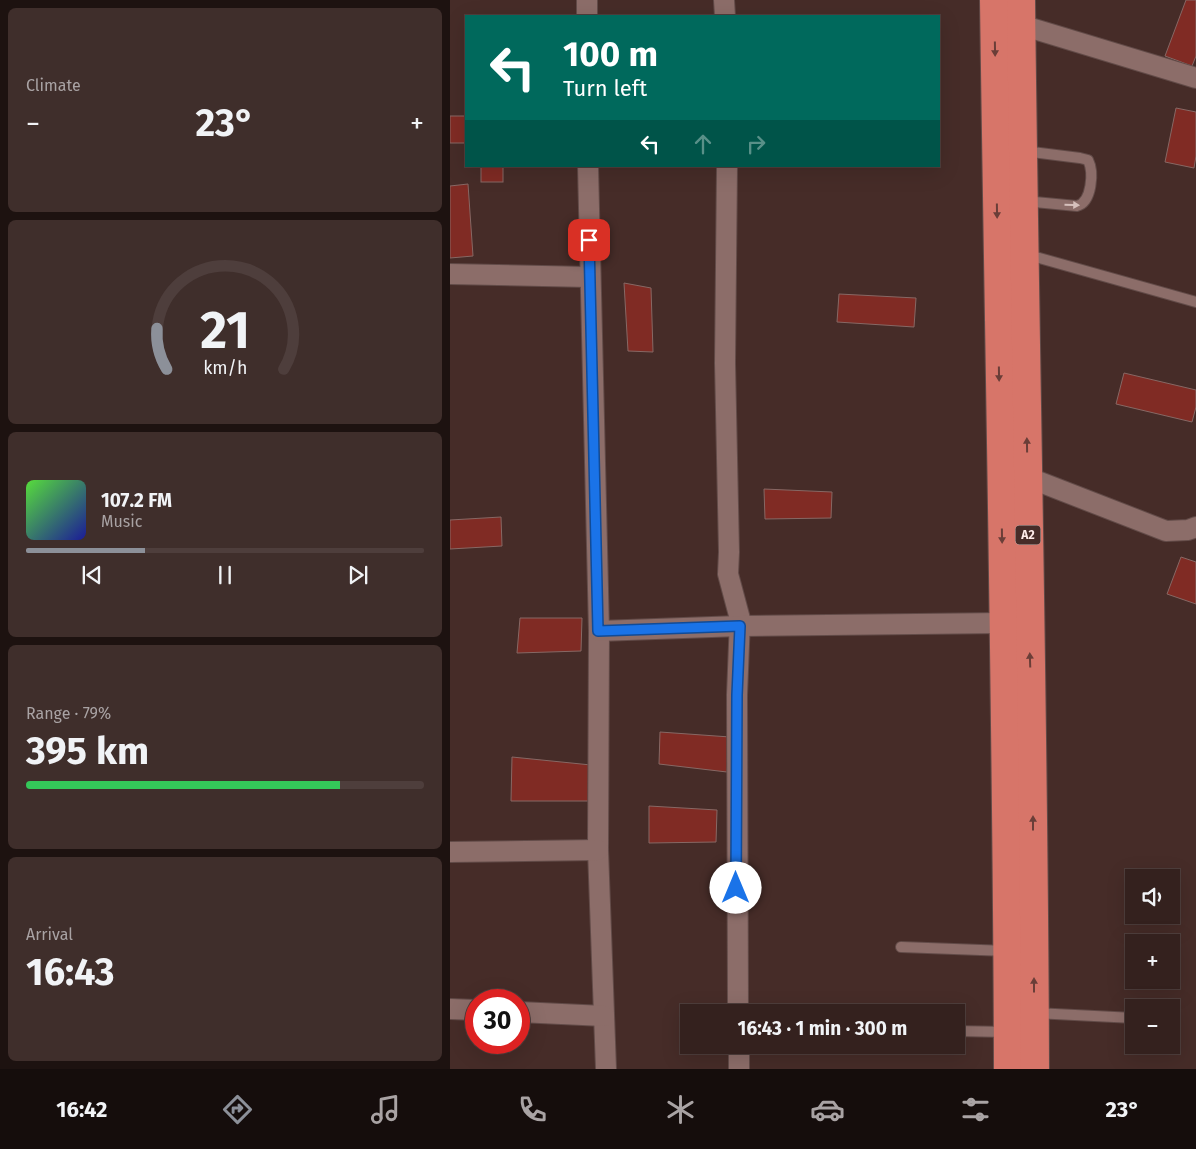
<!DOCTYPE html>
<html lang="en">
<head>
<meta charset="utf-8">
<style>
	body { margin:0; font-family:"Fira Sans",sans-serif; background:#3f2e2b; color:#f1f3f6; height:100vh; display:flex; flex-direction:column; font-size:19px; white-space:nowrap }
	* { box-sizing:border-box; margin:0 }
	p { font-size:16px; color:#a9a3a4 }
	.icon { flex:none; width:28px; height:28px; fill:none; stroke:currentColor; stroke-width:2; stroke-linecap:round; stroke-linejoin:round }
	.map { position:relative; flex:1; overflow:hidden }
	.panel { display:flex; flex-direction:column; gap:8px; padding:8px; background:#1d1210; width:450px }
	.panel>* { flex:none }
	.top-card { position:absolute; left:15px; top:15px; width:475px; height:152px; border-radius:0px; box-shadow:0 5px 20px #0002,0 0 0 1px #4e3e3c; background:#00695c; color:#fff; overflow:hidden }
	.buttons { position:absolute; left:675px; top:869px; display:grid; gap:10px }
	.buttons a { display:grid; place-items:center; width:55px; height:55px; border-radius:0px; background:#34211e; box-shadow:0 5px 20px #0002,0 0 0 1px #4e3e3c; font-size:25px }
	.speed { position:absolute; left:15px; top:989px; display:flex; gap:10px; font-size:25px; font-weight:700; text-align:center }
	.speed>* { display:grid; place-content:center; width:65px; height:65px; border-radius:50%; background:#34211e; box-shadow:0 5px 20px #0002,0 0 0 1px #4e3e3c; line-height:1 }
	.speed .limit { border:8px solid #d22; background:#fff; color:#111 }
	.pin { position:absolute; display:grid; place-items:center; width:42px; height:42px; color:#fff; margin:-21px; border-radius:10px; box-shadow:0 2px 8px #0006 }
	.me { position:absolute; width:55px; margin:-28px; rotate:0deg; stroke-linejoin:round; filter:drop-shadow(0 0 4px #0008) }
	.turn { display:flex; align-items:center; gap:18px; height:105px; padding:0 15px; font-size:22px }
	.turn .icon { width:65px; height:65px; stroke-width:2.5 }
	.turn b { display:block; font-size:35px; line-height:42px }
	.lanes { display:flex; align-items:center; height:48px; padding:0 15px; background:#0003; justify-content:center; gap:25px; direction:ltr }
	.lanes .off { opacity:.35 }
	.big { font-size:38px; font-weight:700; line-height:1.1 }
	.panel .tile { flex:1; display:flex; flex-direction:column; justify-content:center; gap:8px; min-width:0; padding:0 18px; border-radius:8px; background:#3f2e2b }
	.panel .dial { align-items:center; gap:0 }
	.dial svg { height:130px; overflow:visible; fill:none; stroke:#4e3e3c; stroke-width:7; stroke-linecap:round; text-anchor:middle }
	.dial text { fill:#f1f3f6; stroke:none }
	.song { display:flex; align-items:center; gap:15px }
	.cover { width:60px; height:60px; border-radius:8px; background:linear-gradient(135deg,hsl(110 70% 55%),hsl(240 70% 35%)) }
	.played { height:5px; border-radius:2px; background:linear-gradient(90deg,#8c9099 30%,#4e3e3c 30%) }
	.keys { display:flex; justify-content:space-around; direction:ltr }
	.heat { display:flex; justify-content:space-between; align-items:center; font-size:28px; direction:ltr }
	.charge { height:8px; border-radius:4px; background:linear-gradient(90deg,#34c759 79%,#4e3e3c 0) }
	.trip { position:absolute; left:230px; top:1004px; width:285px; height:50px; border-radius:0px; background:#34211e; box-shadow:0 5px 20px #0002,0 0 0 1px #4e3e3c; font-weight:700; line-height:50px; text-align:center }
	.menu { display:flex; height:80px; justify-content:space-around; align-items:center; background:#150d0c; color:#a9a3a4 }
	.menu .icon { width:35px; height:35px }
	.menu .current { color:#8c9099 }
	.menu b { font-size:22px; color:#f1f3f6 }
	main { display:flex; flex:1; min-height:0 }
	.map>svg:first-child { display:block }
	.building { fill:#802b24; stroke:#876864 }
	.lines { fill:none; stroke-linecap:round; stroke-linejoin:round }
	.lane-casing { stroke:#624b48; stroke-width:12 }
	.street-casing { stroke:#624b48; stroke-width:22 }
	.highway-casing { stroke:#624b48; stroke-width:30 }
	.lane { stroke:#8c6d69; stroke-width:10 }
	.street { stroke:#8c6d69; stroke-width:20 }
	.highway { stroke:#d77569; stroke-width:28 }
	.oneway { fill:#6a3e38 }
	.oneway2 { fill:#d6c0bc }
	.route-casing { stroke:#114b97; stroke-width:12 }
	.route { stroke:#1a73e8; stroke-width:9 }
	.labels { text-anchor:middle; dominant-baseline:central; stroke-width:5; stroke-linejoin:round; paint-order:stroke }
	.shield { fill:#462c28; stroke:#c7b2af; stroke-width:1 }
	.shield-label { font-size:12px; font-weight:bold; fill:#feece9 }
</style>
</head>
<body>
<main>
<section class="panel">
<div class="tile"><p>Climate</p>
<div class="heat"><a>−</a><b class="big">23°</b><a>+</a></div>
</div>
<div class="tile dial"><svg viewBox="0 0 100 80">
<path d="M14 69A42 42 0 1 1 86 69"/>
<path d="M14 69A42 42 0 0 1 8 44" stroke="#8c9099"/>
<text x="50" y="56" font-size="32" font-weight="700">21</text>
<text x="50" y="72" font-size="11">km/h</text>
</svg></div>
<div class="tile">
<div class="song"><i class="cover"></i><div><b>107.2 FM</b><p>Music</p></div></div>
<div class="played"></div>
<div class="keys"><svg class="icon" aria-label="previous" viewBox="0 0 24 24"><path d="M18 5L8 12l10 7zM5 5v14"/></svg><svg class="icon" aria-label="pause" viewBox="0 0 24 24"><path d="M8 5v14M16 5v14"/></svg><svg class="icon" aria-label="next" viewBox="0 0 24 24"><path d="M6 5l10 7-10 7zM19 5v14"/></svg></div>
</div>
<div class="tile"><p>Range · 79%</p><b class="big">395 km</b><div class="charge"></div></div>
<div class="tile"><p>Arrival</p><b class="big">16:43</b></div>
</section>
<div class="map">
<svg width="746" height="1069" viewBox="0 0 746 1069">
	<rect width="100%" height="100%" fill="#462c28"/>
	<!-- building -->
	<g class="building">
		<polygon points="736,0 746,0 746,56 742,66 715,56"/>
		<polygon points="726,108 746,112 746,156 744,168 715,162"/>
		<rect x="0" y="116" width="16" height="27"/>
		<rect x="31" y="166" width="22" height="16"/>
		<polygon points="18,184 23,256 0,258 0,186"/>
		<polygon points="174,283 201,288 203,352 178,351"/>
		<polygon points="389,294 466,298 464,327 387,322"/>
		<polygon points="674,373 746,390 746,407 742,422 666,404"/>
		<polygon points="314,489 382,492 381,518 315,519"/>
		<polygon points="51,517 52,546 0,549 0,520"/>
		<polygon points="731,557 746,562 746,604 717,594"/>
		<polygon points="70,618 132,618 131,651 67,653"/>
		<polygon points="210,732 280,737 277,772 209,764"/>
		<polygon points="62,757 141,765 141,801 61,801"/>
		<polygon points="199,806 267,810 266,842 199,843"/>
	</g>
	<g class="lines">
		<!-- lane casing -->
		<g class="lane-casing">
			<g id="lane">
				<path d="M574,151l56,7 8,2c6,12 4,42 -11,46l-53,-5"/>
				<polyline points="575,254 746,302"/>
				<polyline points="451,947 557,951"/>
				<polyline points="585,1013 684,1018"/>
				<polyline points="506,1031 557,1032"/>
			</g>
		</g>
		<!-- street casing -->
		<g class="street-casing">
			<g id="street">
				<polyline points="137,0 137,16"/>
				<polyline points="274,0 275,16"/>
				<polyline points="571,25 746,78"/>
				<polyline points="138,166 149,631 148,850 156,1069"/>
				<polyline points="277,166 275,363 279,552 278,574 290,619 287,695 288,1012"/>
				<polyline points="0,274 139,277"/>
				<polyline points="577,477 716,531 738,530 746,527"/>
				<polyline points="149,631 290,626 553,623"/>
				<polyline points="0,852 148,850"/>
				<polyline points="0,1009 26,1010"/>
				<polyline points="69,1012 154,1016"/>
				<polyline points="289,1045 289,1069"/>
			</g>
		</g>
		<!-- highway casing -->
		<g class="highway-casing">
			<g id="highway">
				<path d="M544,0c5,356 13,713 14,1069"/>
				<path d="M571,0c4,356 13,713 14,1069"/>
			</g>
		</g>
		<!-- lane -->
		<use href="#lane" class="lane"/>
		<!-- street -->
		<use href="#street" class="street"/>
		<!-- highway -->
		<use href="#highway" class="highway"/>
	</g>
	<!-- one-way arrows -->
	<defs><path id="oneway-solid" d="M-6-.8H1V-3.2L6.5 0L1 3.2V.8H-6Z" transform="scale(1.25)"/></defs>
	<g class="oneway">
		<use href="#oneway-solid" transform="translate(545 49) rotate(89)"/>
		<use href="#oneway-solid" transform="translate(547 211) rotate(89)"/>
		<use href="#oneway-solid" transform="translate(549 374) rotate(89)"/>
		<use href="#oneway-solid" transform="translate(577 445) rotate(-91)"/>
		<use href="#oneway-solid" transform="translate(552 536) rotate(89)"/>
		<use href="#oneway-solid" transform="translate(580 660) rotate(-92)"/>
		<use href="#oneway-solid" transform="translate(583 823) rotate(-90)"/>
		<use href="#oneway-solid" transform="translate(584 985) rotate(-90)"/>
	</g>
	<use class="oneway2" href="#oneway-solid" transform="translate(622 205) rotate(1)"/>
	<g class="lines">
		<!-- route casing -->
		<g class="route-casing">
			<polyline id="route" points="139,240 148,631 290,626 287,695 286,888"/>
		</g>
		<!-- route -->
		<use href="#route" class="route"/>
	</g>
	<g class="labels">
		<!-- shield labels -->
		<rect class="shield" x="565.5" y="525.5" width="25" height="19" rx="4"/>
		<g class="shield-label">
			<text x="578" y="535">A2</text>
		</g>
	</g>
</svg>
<div class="buttons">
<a><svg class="icon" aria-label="sound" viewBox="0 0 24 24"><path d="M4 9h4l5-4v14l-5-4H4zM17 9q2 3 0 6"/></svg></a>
<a>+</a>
<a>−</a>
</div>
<div class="speed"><div class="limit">30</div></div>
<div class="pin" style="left:139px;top:240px;background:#d93025"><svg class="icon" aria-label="arrive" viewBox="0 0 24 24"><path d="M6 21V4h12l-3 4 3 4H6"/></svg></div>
<svg class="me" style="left:286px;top:888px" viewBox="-20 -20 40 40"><circle r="19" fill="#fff"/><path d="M0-13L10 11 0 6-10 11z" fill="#1a73e8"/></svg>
<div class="trip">16:43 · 1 min · 300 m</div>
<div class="top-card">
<div class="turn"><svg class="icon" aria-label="left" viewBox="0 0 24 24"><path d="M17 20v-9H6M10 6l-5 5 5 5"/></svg><div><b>100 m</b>Turn left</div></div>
<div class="lanes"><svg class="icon" aria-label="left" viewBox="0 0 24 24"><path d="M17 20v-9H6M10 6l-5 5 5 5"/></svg><svg class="icon off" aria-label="ahead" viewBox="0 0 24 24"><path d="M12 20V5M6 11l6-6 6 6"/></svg><svg class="icon off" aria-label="right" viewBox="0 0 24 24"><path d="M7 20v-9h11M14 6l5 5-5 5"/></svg></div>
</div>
</div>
</main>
<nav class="menu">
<b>16:42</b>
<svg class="icon current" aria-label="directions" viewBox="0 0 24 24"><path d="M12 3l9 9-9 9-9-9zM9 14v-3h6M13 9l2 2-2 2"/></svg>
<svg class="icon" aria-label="music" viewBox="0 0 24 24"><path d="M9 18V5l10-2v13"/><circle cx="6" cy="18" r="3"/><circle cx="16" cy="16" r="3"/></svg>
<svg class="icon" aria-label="phone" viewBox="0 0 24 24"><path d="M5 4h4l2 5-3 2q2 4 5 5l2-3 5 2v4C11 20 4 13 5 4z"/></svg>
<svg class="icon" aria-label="climate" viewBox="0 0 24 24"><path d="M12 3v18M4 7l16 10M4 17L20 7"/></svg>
<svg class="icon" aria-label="car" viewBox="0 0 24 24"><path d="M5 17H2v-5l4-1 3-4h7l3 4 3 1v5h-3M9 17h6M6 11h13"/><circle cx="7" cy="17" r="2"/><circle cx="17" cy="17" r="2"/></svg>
<svg class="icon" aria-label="filters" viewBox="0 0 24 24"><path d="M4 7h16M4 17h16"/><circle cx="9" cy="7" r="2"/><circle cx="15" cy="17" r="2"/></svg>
<b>23°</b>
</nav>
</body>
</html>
